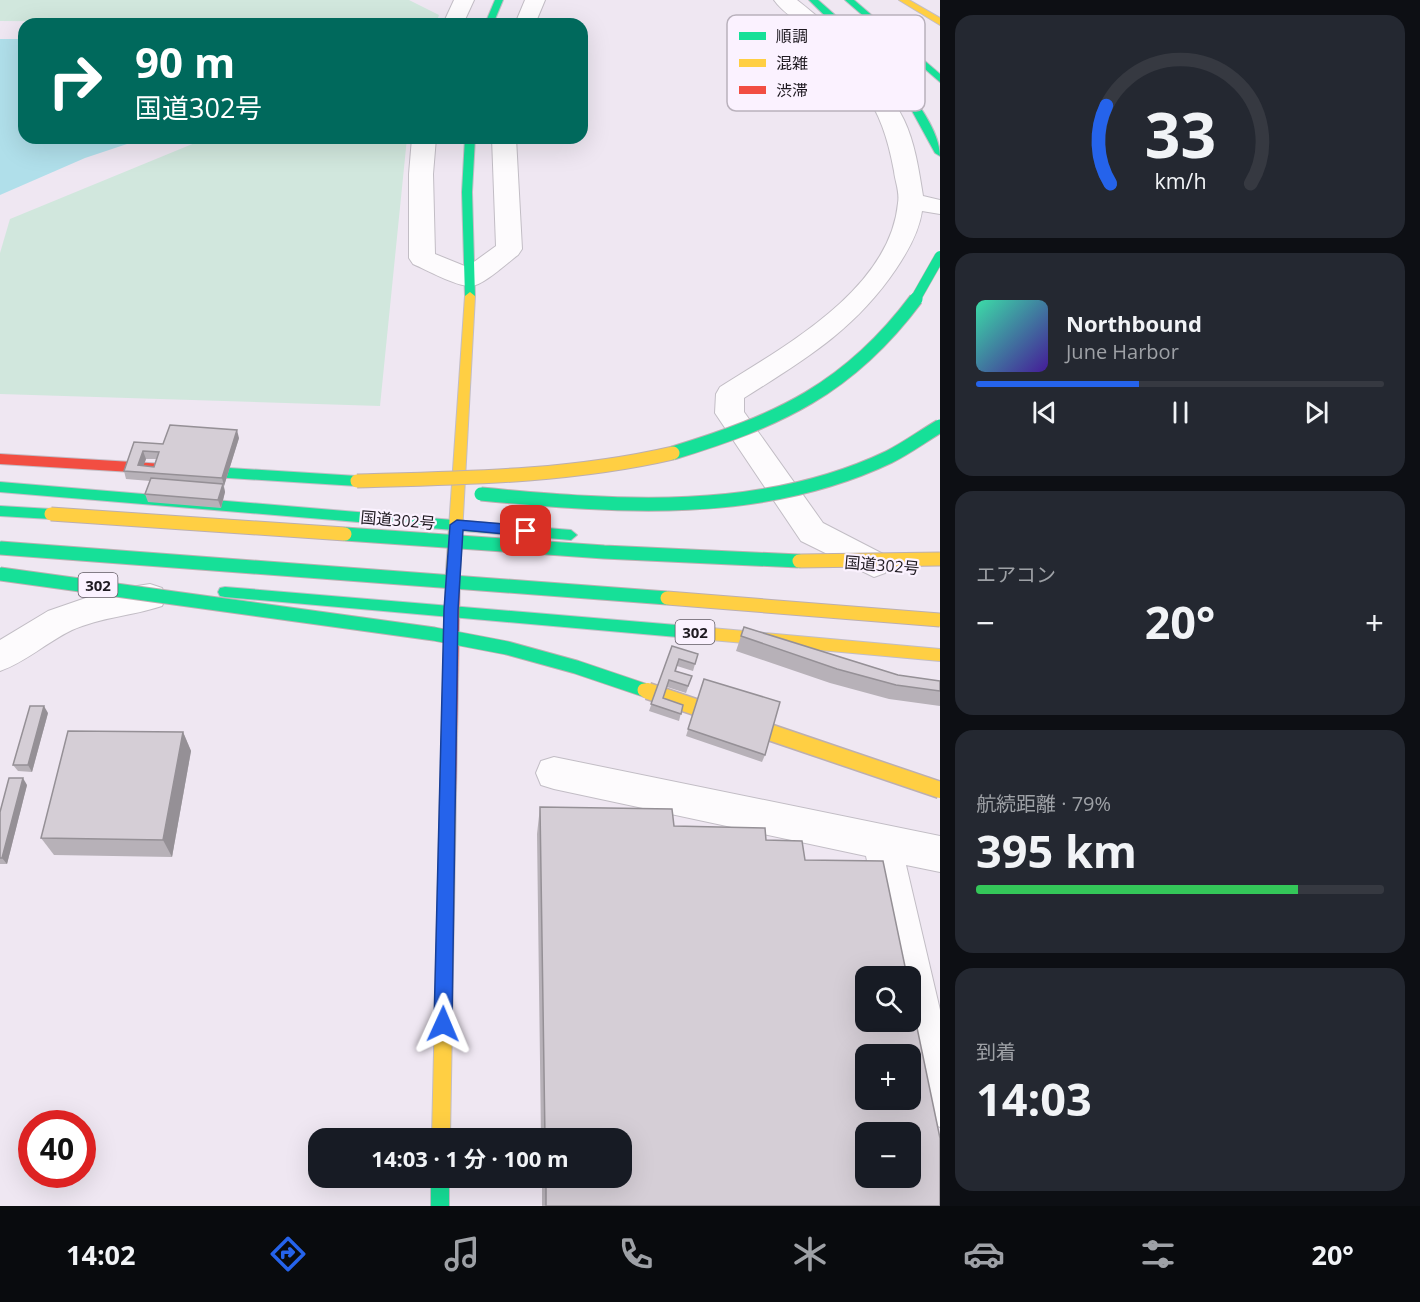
<!DOCTYPE html>
<html lang="ja">
<head>
<meta charset="utf-8">
<style>
	body { margin:0; font-family:"Open Sans","Noto Sans JP",sans-serif; background:#242831; color:#f1f3f6; height:100vh; display:flex; flex-direction:column; font-size:22px; white-space:nowrap }
	* { box-sizing:border-box; margin:0 }
	p { font-size:20px; color:#9ea1a6 }
	.icon { flex:none; width:33px; height:33px; fill:none; stroke:currentColor; stroke-width:2; stroke-linecap:round; stroke-linejoin:round }
	.map { position:relative; flex:1; overflow:hidden }
	.details { display:flex; flex-direction:column; gap:15px; padding:15px; background:#0d0f14; width:480px }
	.details>* { flex:none }
	.hud { position:absolute; left:18px; top:18px; width:570px; height:126px; border-radius:18px; box-shadow:0 6px 24px #0002; background:#00695c; color:#fff; overflow:hidden }
	.tools { position:absolute; left:855px; top:966px; display:grid; gap:12px }
	.tools a { display:grid; place-items:center; width:66px; height:66px; border-radius:12px; background:#171b24; box-shadow:0 6px 24px #0002; font-size:30px }
	.speed { position:absolute; left:18px; top:1110px; display:flex; gap:12px; font-size:30px; font-weight:700; text-align:center }
	.speed>* { display:grid; place-content:center; width:78px; height:78px; border-radius:50%; background:#171b24; box-shadow:0 6px 24px #0002; line-height:1 }
	.speed .limit { border:9px solid #d22; background:#fff; color:#111 }
	.pin { position:absolute; display:grid; place-items:center; width:51px; height:51px; color:#fff; margin:-26px; border-radius:12px; box-shadow:0 3px 9px #0006 }
	.me { position:absolute; width:66px; margin:-33px; rotate:1deg; stroke-linejoin:round; filter:drop-shadow(0 0 4px #0008) }
	.turn { display:flex; align-items:center; gap:21px; height:126px; padding:0 18px; font-size:27px }
	.turn .icon { width:78px; height:78px; stroke-width:2.5 }
	.turn b { display:block; font-size:42px; line-height:51px }
	.big { font-size:45px; font-weight:700; line-height:1.1 }
	.details .tile { flex:1; display:flex; flex-direction:column; justify-content:center; gap:9px; min-width:0; padding:0 21px; border-radius:18px; background:#242831 }
	.details .dial { align-items:center; gap:0 }
	.dial svg { height:156px; overflow:visible; fill:none; stroke:#363941; stroke-width:7; stroke-linecap:round; text-anchor:middle }
	.dial text { fill:#f1f3f6; stroke:none }
	.song { display:flex; align-items:center; gap:18px }
	.cover { width:72px; height:72px; border-radius:9px; background:linear-gradient(135deg,hsl(160 70% 55%),hsl(260 70% 35%)) }
	.played { height:6px; border-radius:3px; background:linear-gradient(90deg,#2563eb 40%,#363941 40%) }
	.keys { display:flex; justify-content:space-around; direction:ltr }
	.heat { display:flex; justify-content:space-between; align-items:center; font-size:33px; direction:ltr }
	.charge { height:9px; border-radius:4px; background:linear-gradient(90deg,#34c759 79%,#363941 0) }
	.trip { position:absolute; left:308px; top:1128px; width:324px; height:60px; border-radius:18px; background:#171b24; box-shadow:0 6px 24px #0002; font-weight:700; line-height:60px; text-align:center }
	.tabs { display:flex; height:96px; justify-content:space-around; align-items:center; background:#090b0e; color:#9ea1a6 }
	.tabs .icon { width:42px; height:42px }
	.tabs .current { color:#2563eb }
	.tabs b { font-size:27px; color:#f1f3f6 }
	main { display:flex; flex:1; min-height:0 }
	.map>svg:first-child { display:block }
	.green { fill:#d1e7dd }
	.water { fill:#b0dfea }
	.lines { fill:none; stroke-linecap:round; stroke-linejoin:round }
	.street-casing { stroke:#c2bdc5; stroke-width:2 }
	.fast-casing { stroke:#c2bdc5; stroke-width:2 }
	.slow-casing { stroke:#c2bdc5; stroke-width:2 }
	.jam-casing { stroke:#c2bdc5; stroke-width:2 }
	.street { fill:#fdfbfd; fill-rule:evenodd }
	.fast { fill:#16e098; fill-rule:evenodd }
	.slow { fill:#ffcf43; fill-rule:evenodd }
	.jam { fill:#f24e42; fill-rule:evenodd }
	.fast-bridge-far1-casing { stroke:#bcafb1; stroke-width:11; stroke-linecap:butt }
	.fast-bridge-casing { stroke:#bcafb1; stroke-width:15; stroke-linecap:butt }
	.slow-bridge-far1-casing { stroke:#bcafb1; stroke-width:15; stroke-linecap:butt }
	.slow-bridge-casing { stroke:#bcafb1; stroke-width:19; stroke-linecap:butt }
	.fast-bridge-far1 { stroke:#16e098; stroke-width:10 }
	.fast-bridge { stroke:#16e098; stroke-width:13 }
	.slow-bridge-far1 { stroke:#ffcf43; stroke-width:13 }
	.slow-bridge { stroke:#ffcf43; stroke-width:16 }
	.wall { fill:#b7b1b8; fill-rule:evenodd }
	.shaded-wall { fill:#959096 }
	.building { fill:#d5ced6; stroke:#959096; stroke-width:1.5; fill-rule:evenodd }
	.route { fill:#2563eb; stroke:#184099; stroke-width:1.5 }
	.labels { text-anchor:middle; dominant-baseline:central; stroke-width:4.5; stroke-linejoin:round; paint-order:stroke }
	.shield { fill:#fbf2ff; stroke:#615b64; stroke-width:1.5 }
	.shield-label { font-size:15px; font-weight:bold; fill:#1f1a21 }
	.street-label { font-size:16px; fill:#1f1a21; stroke:#fbf2ff }
	.key { fill:#fbf2ff; stroke:#b9b1bc; stroke-width:1.5 }
	.key-label { font-size:16px; fill:#1f1a21 }
</style>
</head>
<body>
<main>
<div class="map">
<svg width="940" height="1206" viewBox="0 0 940 1206">
	<rect width="100%" height="100%" fill="#efe7f2"/>
	<!-- green -->
	<g class="green">
		<polygon points="0,0 409,0 439,15 436,24 0,21"/>
		<polygon points="207,138 407,138 380,406 0,394 0,253 10,219"/>
	</g>
	<!-- water -->
	<polygon class="water" points="0,39 24,39 24,138 145,138 85,158 0,195"/>
	<g class="lines">
		<!-- street casing -->
		<g class="street-casing">
			<g id="street">
				<polygon points="454,0 474,0 463,24 443,24"/>
				<polygon points="525,0 545,0 535,24 515,24"/>
				<path d="M774,0h23c41,32 84,72 107,120 11,23 15,51 19,76l17,4v14l-18,-3c-3,21 -14,40 -26,58 -41,61 -92,91 -152,129v14l79,111 62,32 5,9 -5,9 -11,4 -73,-36 -86,-128 1,-19 4,-7c65,-41 170,-98 178,-184 2,-11 -3,-22 -4,-32 -6,-32 -14,-58 -33,-84 -15,-21 -34,-40 -53,-57 -11,-10 -26,-18 -34,-30z"/>
				<path d="M412,138h24l-3,36 2,80 32,13 29,-21 -4,-108h24l6,111 -4,6c-11,8 -35,31 -47,31 -14,1 -44,-16 -58,-22l-4,-6v-84z"/>
				<path d="M150,584l12,4 4,9 -4,9c-30,10 -61,11 -90,24 -25,12 -46,32 -72,41v-31l48,-29 58,-20z"/>
				<path d="M554,757l386,79v36l-34,-7 34,145v117l-15,-7c-9,-20 -15,-43 -15,-66h-2l-7,-32h9v-46h-19l-25,-120 -312,-67 -13,-4 -5,-12 5,-12z"/>
			</g>
		</g>
		<!-- fast casing -->
		<g class="fast-casing">
			<g id="fast">
				<polygon points="495,0 503,0 493,24 485,24"/>
				<path d="M809,0h9c35,30 122,109 122,156l-5,-3 -24,-44 -29,-37z"/>
				<polygon points="845,0 854,0 940,74 940,82"/>
				<polygon points="465,138 475,138 472,192 475,296 470,300 465,296 462,192"/>
				<polygon points="198,466 357,476 363,481 357,486 198,476 192,471"/>
				<polygon points="0,482 571,530 577,535 571,540 0,492"/>
				<polygon points="0,506 51,509 57,514 51,519 0,516"/>
				<polygon points="225,587 700,627 705,629 707,633 705,637 700,639 225,597 220,596 218,592 220,588"/>
				<rect x="431" y="1178" width="18" height="28"/>
			</g>
		</g>
		<!-- slow casing -->
		<g class="slow-casing">
			<g id="slow">
				<polygon points="899,0 909,0 940,18 940,25"/>
				<polygon points="470,292 475,296 460,571 458,575 448,575 446,571 465,296"/>
				<polygon points="700,627 940,649 940,661 700,639 695,637 693,633 695,629"/>
				<polygon points="448,787 453,789 456,794 450,1138 432,1138 440,794 443,789"/>
			</g>
		</g>
		<!-- jam casing -->
		<g class="jam-casing">
			<g id="jam">
				<polygon points="0,454 198,466 204,471 198,476 0,464"/>
				<polygon points="453,566 458,567 460,571 456,794 453,799 448,801 443,799 440,794 446,571 448,567"/>
			</g>
		</g>
		<!-- street -->
		<use href="#street" class="street"/>
		<!-- fast -->
		<use href="#fast" class="fast"/>
		<!-- slow -->
		<use href="#slow" class="slow"/>
		<!-- jam -->
		<use href="#jam" class="jam"/>
		<!-- fast-bridge-far1 casing -->
		<g class="fast-bridge-far1-casing">
			<polyline id="fast-bridge-far1" points="915,300 940,256"/>
		</g>
		<!-- fast-bridge casing -->
		<g class="fast-bridge-casing">
			<g id="fast-bridge">
				<path d="M673,453c105,-32 176,-64 243,-154"/>
				<path d="M481,494c137,13 280,24 408,-37 18,-9 34,-21 51,-31"/>
				<polyline points="345,534 604,552 799,561"/>
				<polyline points="0,548 667,598"/>
				<polyline points="0,574 434,634 507,648 576,667 644,690"/>
			</g>
		</g>
		<!-- slow-bridge-far1 casing -->
		<g class="slow-bridge-far1-casing">
			<g id="slow-bridge-far1">
				<path d="M357,481c107,-3 212,-4 316,-28"/>
				<polyline points="51,514 345,534"/>
				<polyline points="799,561 940,559"/>
				<polyline points="667,598 940,620"/>
				<polyline points="644,690 652,693"/>
			</g>
		</g>
		<!-- slow-bridge casing -->
		<g class="slow-bridge-casing">
			<polyline id="slow-bridge" points="648,691 940,790"/>
		</g>
		<!-- fast-bridge-far1 -->
		<use href="#fast-bridge-far1" class="fast-bridge-far1"/>
		<!-- fast-bridge -->
		<use href="#fast-bridge" class="fast-bridge"/>
		<!-- slow-bridge-far1 -->
		<use href="#slow-bridge-far1" class="slow-bridge-far1"/>
		<!-- slow-bridge -->
		<use href="#slow-bridge" class="slow-bridge"/>
	</g>
	<!-- wall -->
	<g class="wall">
		<path d="M239,438l-15,48 1,6 -4,16 -73,-6 -3,-8 5,-13 -24,-2 -2,-8 10,-29 29,2zM146,459h10l-2,8 -11,-1z"/>
		<polygon points="744,627 898,675 940,681 940,706 889,699 830,683 736,651"/>
		<polygon points="672,646 698,654 693,671 677,666 676,671 692,676 686,693 667,687 663,699 683,705 679,721 649,711"/>
		<polygon points="704,679 765,755 762,762 686,736"/>
		<polygon points="48,713 32,772 18,771 13,765"/>
		<polygon points="183,732 191,751 172,857 54,855 41,838"/>
		<polygon points="27,785 7,864 0,864 0,812"/>
		<polygon points="540,807 766,840 805,860 940,1206 542,1206 542,1178 621,1178 621,1138 541,1138 537,834"/>
	</g>
	<!-- shaded-wall -->
	<g class="shaded-wall">
		<polygon points="237,430 239,438 224,486 222,478"/>
		<polygon points="143,451 146,459 141,473 138,465"/>
		<polygon points="223,484 225,492 221,508 218,500"/>
		<polygon points="44,706 48,713 32,772 28,765"/>
		<polygon points="183,732 191,751 172,857 163,840"/>
		<polygon points="23,778 27,785 7,864 2,858"/>
	</g>
	<!-- building -->
	<g class="building">
		<path d="M170,425l67,5 -15,48 -98,-7 10,-29 29,2zM143,451l16,1 -5,15 -16,-2z"/>
		<polygon points="151,478 223,484 218,500 145,494"/>
		<polygon points="744,627 898,675 940,681 940,691 896,685 837,669 741,636"/>
		<polygon points="672,646 698,654 695,664 679,659 675,671 692,676 688,686 669,680 663,698 683,705 681,714 651,704"/>
		<polygon points="704,679 780,702 765,755 688,729"/>
		<polygon points="30,706 44,706 28,765 13,765"/>
		<polygon points="68,731 183,732 163,840 41,838"/>
		<polygon points="9,778 23,778 2,858 0,858 0,812"/>
		<path d="M540,807l132,2 2,17 91,2 1,12 36,1 3,19 78,1 24,115h-41v46h44v-28l30,144v68h-394v-28h75v-40h-76zM866,1054h44v46h-44zM866,1132h44v46h-44z"/>
	</g>
	<!-- route -->
	<polygon class="route" points="457,520 526,526 533,531 526,536 463,530 458,610 452,1024 449,1030 443,1032 437,1030 434,1024 444,610 450,525"/>
	<g class="labels">
		<!-- shield labels -->
		<g class="shield">
			<rect x="78.5" y="573" width="39" height="24" rx="4.5"/>
			<rect x="675.5" y="620" width="39" height="24" rx="4.5"/>
		</g>
		<g class="shield-label">
			<text x="98" y="585">302</text>
			<text x="695" y="632">302</text>
		</g>
		<!-- street labels -->
		<g class="street-label">
			<text transform="translate(398 520) rotate(5)">国道302号</text>
			<text transform="translate(882 565) rotate(5)">国道302号</text>
		</g>
	</g>
	<!-- legend -->
	<rect x="727" y="15" width="198" height="96" rx="9" class="key"/>
	<rect x="739" y="32" width="27" height="8" fill="#16e098"/>
	<rect x="739" y="59" width="27" height="8" fill="#ffcf43"/>
	<rect x="739" y="86" width="27" height="8" fill="#f24e42"/>
	<g class="key-label">
		<text x="776" y="42">順調</text>
		<text x="776" y="69">混雑</text>
		<text x="776" y="96">渋滞</text>
	</g>
</svg>
<div class="tools">
<a><svg class="icon" aria-label="search" viewBox="0 0 24 24"><circle cx="10" cy="10" r="6"/><path d="M15 15l6 6"/></svg></a>
<a>+</a>
<a>−</a>
</div>
<div class="speed"><div class="limit">40</div></div>
<div class="pin" style="left:526px;top:531px;background:#d93025"><svg class="icon" aria-label="arrive" viewBox="0 0 24 24"><path d="M6 21V4h12l-3 4 3 4H6"/></svg></div>
<svg class="me" style="left:443px;top:1024px" viewBox="-20 -20 40 40"><path d="M0-17L14 15 0 8-14 15z" fill="#2563eb" stroke="#fff" stroke-width="4"/></svg>
<div class="trip">14:03 · 1 分 · 100 m</div>
<div class="hud">
<div class="turn"><svg class="icon" aria-label="right" viewBox="0 0 24 24"><path d="M7 20v-9h11M14 6l5 5-5 5"/></svg><div><b>90 m</b>国道302号</div></div>
</div>
</div>
<section class="details">
<div class="tile dial"><svg viewBox="0 0 100 80">
<path d="M14 69A42 42 0 1 1 86 69"/>
<path d="M14 69A42 42 0 0 1 12 29" stroke="#2563eb"/>
<text x="50" y="56" font-size="32" font-weight="700">33</text>
<text x="50" y="72" font-size="11">km/h</text>
</svg></div>
<div class="tile">
<div class="song"><i class="cover"></i><div><b>Northbound</b><p>June Harbor</p></div></div>
<div class="played"></div>
<div class="keys"><svg class="icon" aria-label="previous" viewBox="0 0 24 24"><path d="M18 5L8 12l10 7zM5 5v14"/></svg><svg class="icon" aria-label="pause" viewBox="0 0 24 24"><path d="M8 5v14M16 5v14"/></svg><svg class="icon" aria-label="next" viewBox="0 0 24 24"><path d="M6 5l10 7-10 7zM19 5v14"/></svg></div>
</div>
<div class="tile"><p>エアコン</p>
<div class="heat"><a>−</a><b class="big">20°</b><a>+</a></div>
</div>
<div class="tile"><p>航続距離 · 79%</p><b class="big">395 km</b><div class="charge"></div></div>
<div class="tile"><p>到着</p><b class="big">14:03</b></div>
</section>
</main>
<nav class="tabs">
<b>14:02</b>
<svg class="icon current" aria-label="directions" viewBox="0 0 24 24"><path d="M12 3l9 9-9 9-9-9zM9 14v-3h6M13 9l2 2-2 2"/></svg>
<svg class="icon" aria-label="music" viewBox="0 0 24 24"><path d="M9 18V5l10-2v13"/><circle cx="6" cy="18" r="3"/><circle cx="16" cy="16" r="3"/></svg>
<svg class="icon" aria-label="phone" viewBox="0 0 24 24"><path d="M5 4h4l2 5-3 2q2 4 5 5l2-3 5 2v4C11 20 4 13 5 4z"/></svg>
<svg class="icon" aria-label="climate" viewBox="0 0 24 24"><path d="M12 3v18M4 7l16 10M4 17L20 7"/></svg>
<svg class="icon" aria-label="car" viewBox="0 0 24 24"><path d="M5 17H2v-5l4-1 3-4h7l3 4 3 1v5h-3M9 17h6M6 11h13"/><circle cx="7" cy="17" r="2"/><circle cx="17" cy="17" r="2"/></svg>
<svg class="icon" aria-label="filters" viewBox="0 0 24 24"><path d="M4 7h16M4 17h16"/><circle cx="9" cy="7" r="2"/><circle cx="15" cy="17" r="2"/></svg>
<b>20°</b>
</nav>
</body>
</html>
